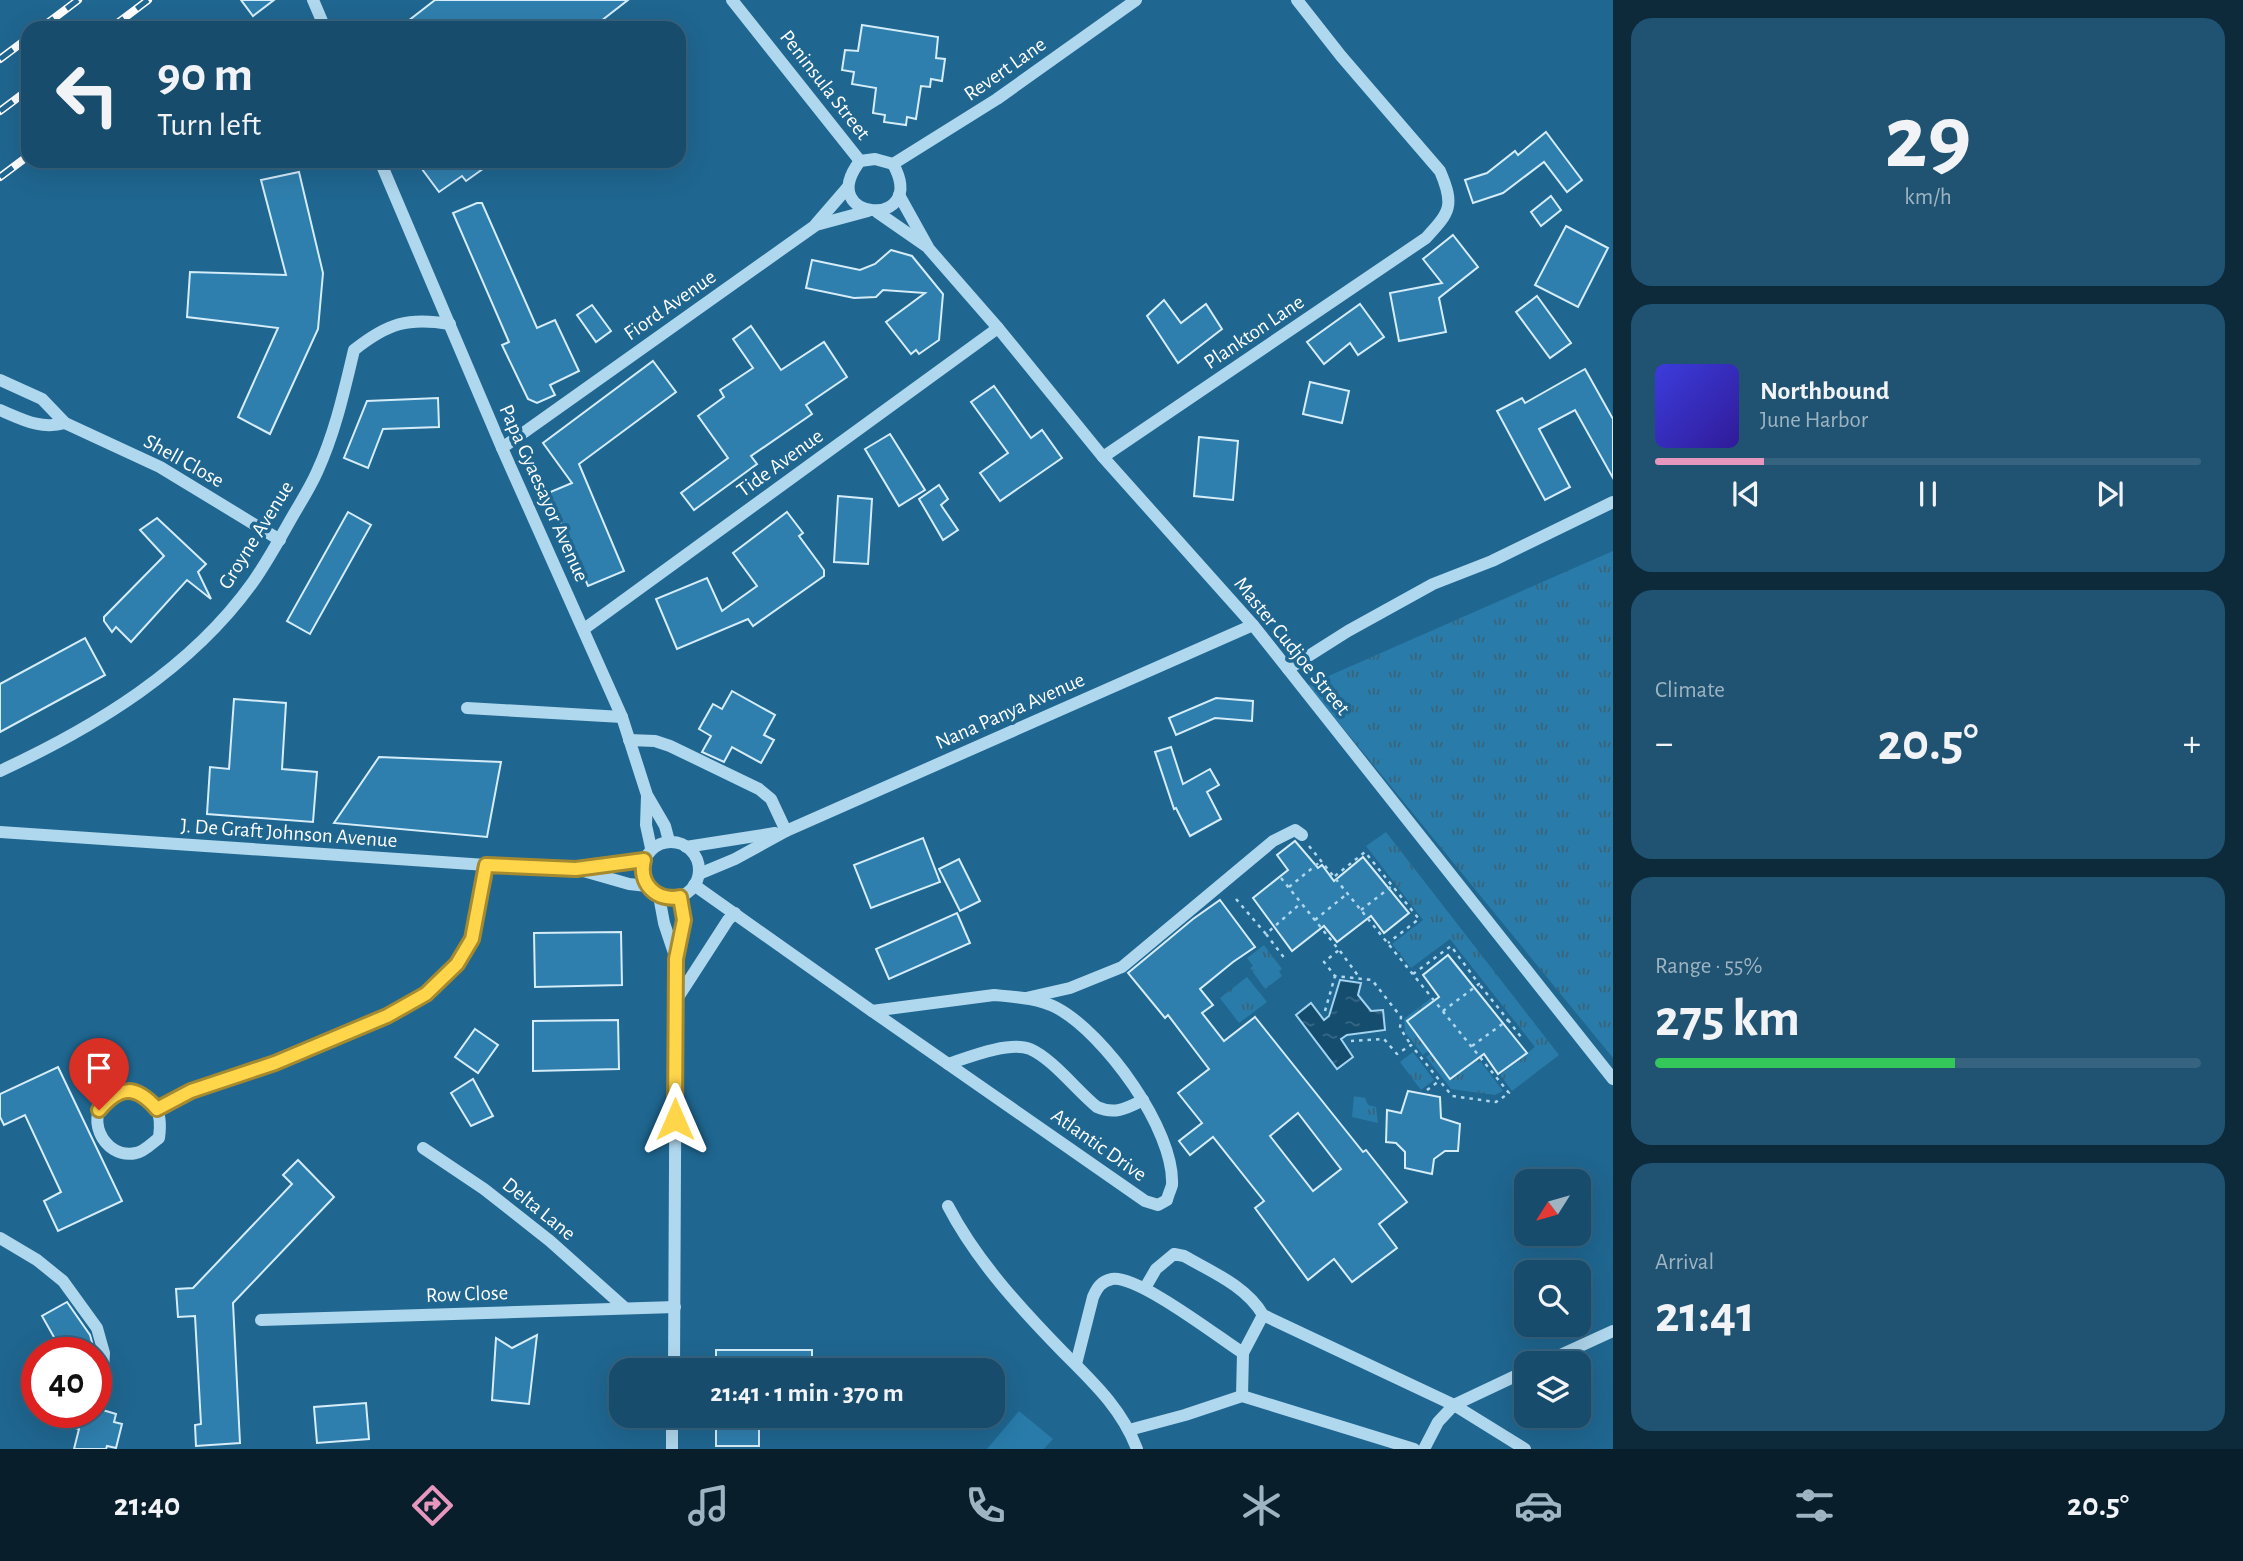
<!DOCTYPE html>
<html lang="en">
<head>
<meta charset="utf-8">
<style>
	body { margin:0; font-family:"Alegreya Sans",sans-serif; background:#205372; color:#f1f3f6; height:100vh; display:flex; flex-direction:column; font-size:26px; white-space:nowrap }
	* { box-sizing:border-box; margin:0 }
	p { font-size:23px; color:#9eb4c2 }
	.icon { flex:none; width:38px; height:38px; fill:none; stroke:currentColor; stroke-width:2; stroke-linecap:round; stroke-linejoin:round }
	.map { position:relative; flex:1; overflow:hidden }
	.panel { display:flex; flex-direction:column; gap:18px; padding:18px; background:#0d2a3b; width:630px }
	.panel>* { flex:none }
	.banner { position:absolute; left:21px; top:21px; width:665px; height:147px; border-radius:21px; box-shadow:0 7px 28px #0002,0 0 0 2px #36637f; background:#174c6c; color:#f1f3f6; overflow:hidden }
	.needle { width:46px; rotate:233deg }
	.tools { position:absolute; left:1514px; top:1169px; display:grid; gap:14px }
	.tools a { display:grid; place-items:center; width:77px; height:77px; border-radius:14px; background:#174c6c; box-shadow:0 7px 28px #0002,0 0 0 2px #36637f; font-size:35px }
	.speed { position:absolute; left:21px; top:1337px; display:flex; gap:14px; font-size:35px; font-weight:700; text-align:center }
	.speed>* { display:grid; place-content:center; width:91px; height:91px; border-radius:50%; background:#174c6c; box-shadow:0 7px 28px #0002,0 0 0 2px #36637f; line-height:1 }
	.speed .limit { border:10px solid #d22; background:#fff; color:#111 }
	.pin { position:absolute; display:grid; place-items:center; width:60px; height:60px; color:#fff; margin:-72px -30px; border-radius:50% 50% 50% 0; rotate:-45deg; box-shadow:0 0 7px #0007 }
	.pin .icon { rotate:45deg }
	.me { position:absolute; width:77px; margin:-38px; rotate:0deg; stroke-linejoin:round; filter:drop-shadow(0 0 5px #0008) }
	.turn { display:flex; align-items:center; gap:24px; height:147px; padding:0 21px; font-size:32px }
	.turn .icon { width:91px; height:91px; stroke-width:2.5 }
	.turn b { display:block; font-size:49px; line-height:60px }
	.big { font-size:52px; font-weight:700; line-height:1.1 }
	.panel .tile { flex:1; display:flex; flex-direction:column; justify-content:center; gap:10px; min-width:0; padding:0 24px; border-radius:21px; background:#205372 }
	.panel .dial { align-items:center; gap:0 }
	.dial b { font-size:91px; line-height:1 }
	.song { display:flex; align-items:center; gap:21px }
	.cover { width:84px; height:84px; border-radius:10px; background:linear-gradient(135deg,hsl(240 70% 55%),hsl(250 70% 35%)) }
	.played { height:7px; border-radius:4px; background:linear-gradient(90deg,#e797bd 20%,#36637f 20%) }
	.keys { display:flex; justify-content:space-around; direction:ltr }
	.heat { display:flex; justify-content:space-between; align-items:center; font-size:38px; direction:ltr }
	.charge { height:10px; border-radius:5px; background:linear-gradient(90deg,#34c759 55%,#36637f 0) }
	.trip { position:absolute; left:609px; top:1358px; width:396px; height:70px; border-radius:21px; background:#174c6c; box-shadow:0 7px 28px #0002,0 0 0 2px #36637f; font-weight:700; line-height:70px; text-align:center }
	.menu { display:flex; height:112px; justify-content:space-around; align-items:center; background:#091e2b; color:#9eb4c2 }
	.menu .icon { width:49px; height:49px }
	.menu .on { color:#e797bd }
	.menu b { font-size:32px; color:#f1f3f6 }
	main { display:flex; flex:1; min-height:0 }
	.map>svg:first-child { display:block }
	.grass { fill:url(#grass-tufts) }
	.garden { fill:#297ba9 }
	.water { fill:url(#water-ripples); stroke:#a3d4ef; stroke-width:2 }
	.building { fill:#2f7fae; stroke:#d5ecf9; stroke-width:2; fill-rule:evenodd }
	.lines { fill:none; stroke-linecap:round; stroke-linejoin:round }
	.path { stroke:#afd7ed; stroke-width:2.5; stroke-dasharray:3.5 5; stroke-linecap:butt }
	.minor { stroke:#afd7ed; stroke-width:12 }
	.rail-casing { stroke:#fff; stroke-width:8 }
	.rail { stroke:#1f6690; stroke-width:5; stroke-dasharray:16; stroke-linecap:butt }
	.route-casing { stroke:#a68a30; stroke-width:18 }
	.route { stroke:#ffd54a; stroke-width:12 }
	.labels { text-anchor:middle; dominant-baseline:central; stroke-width:7; stroke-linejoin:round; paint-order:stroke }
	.street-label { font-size:21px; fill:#fff; stroke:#1f6690 }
</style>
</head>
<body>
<main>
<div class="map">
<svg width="1613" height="1449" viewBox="0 0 1613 1449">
	<defs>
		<pattern id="grass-tufts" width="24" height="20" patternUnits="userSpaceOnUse" patternTransform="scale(1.75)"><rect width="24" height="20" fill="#297ba9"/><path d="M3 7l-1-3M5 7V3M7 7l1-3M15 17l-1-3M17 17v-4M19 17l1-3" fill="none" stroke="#3a647a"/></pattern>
		<pattern id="water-ripples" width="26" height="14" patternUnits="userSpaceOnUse" patternTransform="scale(1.75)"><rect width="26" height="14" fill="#154d6f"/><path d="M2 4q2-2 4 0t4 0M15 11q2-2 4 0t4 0" fill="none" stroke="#386885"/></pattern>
	</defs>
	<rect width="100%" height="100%" fill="#1f6690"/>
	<!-- grass -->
	<g class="grass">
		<polygon points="1613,551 1613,1058 1308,685"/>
		<polygon points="1386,832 1559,1055 1512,1091 1500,1075 1535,1047 1450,939 1411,968 1392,944 1423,920 1366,846"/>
		<polygon points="1264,945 1282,969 1279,971 1282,976 1265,989 1250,968 1253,966 1247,958"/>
		<polygon points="1247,977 1267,1002 1239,1023 1220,998"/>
		<polygon points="1431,998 1455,1030 1423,1055 1405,1032 1404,1019"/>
		<polygon points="1459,1033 1503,1091 1495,1095 1451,1089 1426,1057"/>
		<polygon points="1413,1052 1434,1080 1421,1090 1400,1062"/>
		<polygon points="1354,1096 1365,1098 1368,1105 1376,1107 1378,1123 1352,1117"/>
	</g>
	<!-- garden -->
	<polygon class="garden" points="1019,1411 1053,1439 1044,1449 987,1449"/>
	<!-- water -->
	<polygon class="water" points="1340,980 1361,983 1358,995 1371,1011 1383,1010 1385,1030 1347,1035 1341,1039 1353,1057 1337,1069 1296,1015 1311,1003 1324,1020 1329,1016"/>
	<!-- building -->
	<g class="building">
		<polygon points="241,0 274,0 253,16"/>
		<polygon points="435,0 628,0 592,28 399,28"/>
		<polygon points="862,25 938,37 936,58 945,59 942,81 931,79 930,87 921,86 916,119 907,117 906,125 884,122 885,115 873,113 876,88 852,84 854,72 842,70 845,50 858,51"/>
		<polygon points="1546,132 1582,180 1567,192 1544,162 1503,193 1473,203 1465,180 1487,173 1515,151 1518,155"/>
		<polygon points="416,161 494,161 466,181 462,176 439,192"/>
		<polygon points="299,172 323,273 318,329 270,434 238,417 278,328 187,317 190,272 286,275 261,180"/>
		<polygon points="1551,196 1561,210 1541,226 1531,212"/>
		<polygon points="477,203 482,203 537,328 555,320 579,371 550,385 555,395 537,403 528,399 502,345 509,342 453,213"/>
		<polygon points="1566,226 1608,248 1578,307 1535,285"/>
		<polygon points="1453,235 1478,267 1439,298 1446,332 1399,341 1390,293 1442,283 1423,259"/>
		<polygon points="891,250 912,256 943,294 939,340 919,354 916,350 911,354 886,322 925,293 883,290 876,297 854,298 806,288 812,260 860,270 875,264"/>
		<polygon points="1537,296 1571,343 1550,358 1516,312"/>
		<polygon points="1164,300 1181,323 1206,304 1222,329 1178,363 1147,316"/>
		<polygon points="1360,304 1384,337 1358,355 1350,343 1324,364 1307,342"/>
		<polygon points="592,305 611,331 596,342 577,315"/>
		<polygon points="751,326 781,370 824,342 847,377 806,405 812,414 751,456 757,464 694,510 681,493 728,458 698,416 724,397 720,390 753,368 733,339"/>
		<polygon points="653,361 676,392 579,464 624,571 588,586 548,493 572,483 543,443"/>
		<polygon points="1585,369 1613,419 1613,478 1575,410 1539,429 1570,487 1545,500 1497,411 1522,398 1525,403"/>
		<polygon points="1310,382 1349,391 1342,423 1303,414"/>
		<polygon points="994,386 1031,438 1042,430 1062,458 1000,501 980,473 1008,453 971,402"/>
		<polygon points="438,398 439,427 383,429 368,468 344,458 367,401"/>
		<polygon points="890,434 925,490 899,506 865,449"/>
		<polygon points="1199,437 1238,441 1233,500 1194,496"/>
		<polygon points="939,485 948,499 941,505 958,530 943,540 919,499"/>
		<polygon points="838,496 872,499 868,564 834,562"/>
		<polygon points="348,512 371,525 310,634 287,621"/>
		<polygon points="787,512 803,533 799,536 824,570 824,576 753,626 748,619 677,649 656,599 707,578 722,611 757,586 733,553"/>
		<polygon points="157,518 206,564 198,572 211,599 187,580 131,642 116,627 112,632 104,621 104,617 164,556 140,530"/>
		<polygon points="85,638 105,675 0,732 0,684"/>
		<polygon points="732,691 775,715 764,735 774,740 761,763 732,747 724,762 702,752 711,736 699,729 713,704 722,709"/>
		<polygon points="1216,698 1253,701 1252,721 1215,718 1176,735 1169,718"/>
		<polygon points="234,699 286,703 282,769 317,772 313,822 207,814 210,767 229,769"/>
		<polygon points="1171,747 1183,784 1210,769 1219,785 1207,792 1221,819 1190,836 1176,808 1174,809 1155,752"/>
		<polygon points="379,757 501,762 487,837 334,823"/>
		<polygon points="923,838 940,882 871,908 854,865"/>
		<polygon points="1295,841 1318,868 1322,865 1334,881 1363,857 1409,913 1384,933 1371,916 1337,942 1324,926 1292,951 1253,898 1288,870 1277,855"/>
		<polygon points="959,859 980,901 960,911 939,869"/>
		<path d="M1220,900l35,47 -22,15 -33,27 13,16 -11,8 22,28 31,-24 108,135 3,-2 41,52 -28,22 18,24 -45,34 -18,-23 -26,21 -53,-72 9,-7 -51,-64 -23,18 -11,-14 23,-18 -24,-30 31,-24 -41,-54 -3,3 -37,-45 65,-54zM1298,1113l43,56 -28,22 -43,-55z"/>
		<polygon points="957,913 970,943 889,979 876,949"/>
		<polygon points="621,932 622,985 535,987 534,933"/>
		<polygon points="1448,955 1527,1053 1498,1074 1484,1054 1450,1079 1407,1021 1439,997 1423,975"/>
		<polygon points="618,1020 619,1069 533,1071 533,1021"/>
		<polygon points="475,1029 498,1045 478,1073 455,1057"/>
		<polygon points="58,1067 122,1201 58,1231 44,1201 61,1192 25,1115 4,1125 0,1117 0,1094"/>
		<polygon points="473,1079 493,1116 471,1126 451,1093"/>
		<polygon points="1408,1091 1440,1097 1441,1118 1460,1124 1458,1151 1445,1151 1434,1159 1432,1174 1405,1168 1405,1152 1396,1143 1386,1142 1387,1110 1401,1113"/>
		<polygon points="298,1160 334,1197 233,1303 240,1443 196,1446 195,1425 201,1424 195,1316 178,1317 176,1289 193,1288 292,1184 283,1175"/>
		<polygon points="67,1302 90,1335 95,1353 63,1353 42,1316"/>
		<polygon points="537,1335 529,1404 492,1400 496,1338 512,1348"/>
		<rect x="716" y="1350" width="96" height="20"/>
		<polygon points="366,1403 369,1439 317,1443 314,1407"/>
		<polygon points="96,1408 116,1414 114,1422 122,1424 116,1448 107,1446 106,1449 74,1449 79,1429 62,1424 66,1412 96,1412"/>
		<rect x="716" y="1416" width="43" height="30"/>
	</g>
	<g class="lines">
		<!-- path -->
		<g class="path">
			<polyline points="1309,846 1509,1093 1496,1102 1452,1096 1411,1045 1397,1054 1384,1039 1351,1041"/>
			<polyline points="1335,876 1365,852 1419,919 1388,943"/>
			<polyline points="1281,878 1339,950 1324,962 1335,976 1372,980 1401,1017 1400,1028 1411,1045"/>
			<polyline points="1289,887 1321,861"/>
			<polyline points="1236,899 1266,934 1301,903"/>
			<polyline points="1361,910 1392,886"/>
			<polyline points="1315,920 1348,893"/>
			<polyline points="1266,934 1285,959"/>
			<polyline points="1340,951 1359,977"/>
			<polyline points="1413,974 1451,946 1479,984 1443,1011"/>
			<polyline points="1325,1011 1335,976"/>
			<polyline points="1508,1020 1521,1037"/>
			<polyline points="1472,1046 1508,1020 1479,984"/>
			<polyline points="1427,1090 1439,1081"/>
		</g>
		<!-- minor -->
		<g class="minor">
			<polyline points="313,0 325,28"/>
			<polyline points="732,0 860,161"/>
			<path d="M875,159l18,5c37,66 -80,58 -33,-3z"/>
			<polyline points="380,161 502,448 622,717 647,795 665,826 669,841"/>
			<polyline points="893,164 997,99 1136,0"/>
			<polyline points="899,195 929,249 998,328 1103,457 1253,625 1613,1079"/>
			<polyline points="877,212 926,246"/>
			<polyline points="816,224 848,187"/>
			<polyline points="0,380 42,399 65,423 160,467 280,540"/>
			<path d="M0,410c22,9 40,20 65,13"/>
			<polyline points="502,448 816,225 868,211"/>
			<path d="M1103,457l323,-219c24,-26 29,-32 14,-67l-99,-115 -44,-56"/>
			<polyline points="584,629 998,328"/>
			<polyline points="1288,669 1348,631 1433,584 1492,561 1613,502"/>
			<polyline points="467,708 622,717"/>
			<polyline points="629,740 655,741 670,746 759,789 771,799 786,831"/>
			<path d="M0,771c95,-44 191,-102 253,-189 14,-20 26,-42 38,-63 9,-16 19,-31 26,-47 18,-39 27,-80 37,-122 34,-27 54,-33 96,-26"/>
			<polyline points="647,796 646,825 651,848"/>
			<polyline points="0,832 486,865 576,869 644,860"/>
			<circle cx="671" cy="870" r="28"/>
			<polyline points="686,847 775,833"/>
			<polyline points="580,870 629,884 647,886"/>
			<polyline points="699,874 735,859 786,831 1253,625"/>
			<polyline points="694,885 872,1011"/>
			<polyline points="659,896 664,923 676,959"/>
			<path d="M994,995c21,2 44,3 63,13 47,25 118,122 115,177 -1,4 -4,10 -5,15l-9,5 -13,-4 -273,-190z"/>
			<polyline points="1026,998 1070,988 1122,967 1273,841 1295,830 1302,835"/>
			<polyline points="675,1002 728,920 735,913"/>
			<path d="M948,1064c21,-7 61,-23 82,-15 23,10 47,42 67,58 18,8 30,1 46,-7"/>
			<path d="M128,1091c27,7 35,18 31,47 -7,5 -15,14 -23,15 -34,7 -54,-41 -24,-57 4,-3 11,-4 16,-5z"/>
			<polyline points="157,1109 191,1091 275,1063 387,1016 426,994 457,964 472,938 486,865"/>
			<polyline points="423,1148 484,1189 550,1241 625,1308"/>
			<path d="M948,1206c28,54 72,102 115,146 30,30 59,57 74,97"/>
			<polyline points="0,1238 37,1260 63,1281 97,1328 104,1353 102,1387"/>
			<path d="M1145,1288l11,-19 18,-15 10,2c28,16 62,30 79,59l191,90 71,44"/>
			<polyline points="261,1320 675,1307"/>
			<polyline points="1543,1363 1613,1331"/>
			<path d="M1076,1364l17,-67c4,-9 8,-16 19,-18 26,-4 106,58 131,74"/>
			<polyline points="674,1370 676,959 684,920 680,896"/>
			<polyline points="1242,1396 1243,1353 1263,1315"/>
			<polyline points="1129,1430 1185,1415 1242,1396 1414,1449"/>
			<polyline points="672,1449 672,1416"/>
			<polyline points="1424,1449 1438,1422 1454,1405 1526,1371"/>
		</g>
		<!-- rail casing -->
		<g class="rail-casing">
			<g id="rail">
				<polyline points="41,28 78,0"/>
				<polyline points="111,28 148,0"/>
				<polyline points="195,28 199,25"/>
				<polyline points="0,59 28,38"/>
				<polyline points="0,111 28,90"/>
				<polyline points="0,177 28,156"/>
			</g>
		</g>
		<!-- rail -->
		<use href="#rail" class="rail"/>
	</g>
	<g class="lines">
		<!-- route casing -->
		<g class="route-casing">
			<path id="route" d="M99,1110c21,-25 37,-25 58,-1l34,-18 84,-28 112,-47 39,-22 31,-30 15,-25 14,-74 90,4 68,-9c-6,23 12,42 36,37l4,23 -8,39 -1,160"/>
		</g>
		<!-- route -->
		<use href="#route" class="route"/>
	</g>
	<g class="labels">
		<!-- street labels -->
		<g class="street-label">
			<text transform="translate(1005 69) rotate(-35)">Revert Lane</text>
			<text transform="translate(825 85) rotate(52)">Peninsula Street</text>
			<text transform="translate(670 305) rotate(-35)">Fiord Avenue</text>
			<text transform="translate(1254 332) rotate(-34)">Plankton Lane</text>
			<text transform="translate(184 461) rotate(29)">Shell Close</text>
			<text transform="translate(780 463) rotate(-36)">Tide Avenue</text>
			<text transform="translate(544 493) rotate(66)">Papa Gyaesayor Avenue</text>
			<text transform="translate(256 535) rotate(-58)">Groyne Avenue</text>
			<text transform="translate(1292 646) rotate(51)">Master Cudjoe Street</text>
			<text transform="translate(1010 711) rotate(-24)">Nana Panya Avenue</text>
			<text transform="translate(289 833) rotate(4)">J. De Graft Johnson Avenue</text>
			<text transform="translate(1099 1145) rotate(35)">Atlantic Drive</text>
			<text transform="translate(539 1209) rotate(39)">Delta Lane</text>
			<text transform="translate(467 1294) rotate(-2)">Row Close</text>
		</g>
	</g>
</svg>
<div class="tools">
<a><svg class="needle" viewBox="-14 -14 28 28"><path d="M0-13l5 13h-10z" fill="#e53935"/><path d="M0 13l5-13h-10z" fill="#9eb4c2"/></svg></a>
<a><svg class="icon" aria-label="search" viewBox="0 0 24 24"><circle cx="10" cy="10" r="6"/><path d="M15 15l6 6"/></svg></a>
<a><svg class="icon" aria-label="layers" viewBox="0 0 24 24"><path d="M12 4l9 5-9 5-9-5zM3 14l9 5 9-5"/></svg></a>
</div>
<div class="speed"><div class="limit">40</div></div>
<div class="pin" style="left:99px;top:1110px;background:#d93025"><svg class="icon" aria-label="arrive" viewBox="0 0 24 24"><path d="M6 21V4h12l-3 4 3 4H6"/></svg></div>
<svg class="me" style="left:675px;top:1119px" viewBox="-20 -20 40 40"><path d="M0-17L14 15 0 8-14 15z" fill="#ffd54a" stroke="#fff" stroke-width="4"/></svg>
<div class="trip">21:41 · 1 min · 370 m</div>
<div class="banner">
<div class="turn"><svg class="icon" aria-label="left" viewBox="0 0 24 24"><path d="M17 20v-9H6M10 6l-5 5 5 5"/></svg><div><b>90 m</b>Turn left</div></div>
</div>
</div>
<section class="panel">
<div class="tile dial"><b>29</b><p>km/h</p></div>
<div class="tile">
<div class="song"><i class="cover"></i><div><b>Northbound</b><p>June Harbor</p></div></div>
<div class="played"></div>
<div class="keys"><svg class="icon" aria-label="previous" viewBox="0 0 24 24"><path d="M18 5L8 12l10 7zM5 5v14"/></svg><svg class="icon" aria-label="pause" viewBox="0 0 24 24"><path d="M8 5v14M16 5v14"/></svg><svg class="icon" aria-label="next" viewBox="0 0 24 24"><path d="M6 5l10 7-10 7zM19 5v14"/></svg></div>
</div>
<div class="tile"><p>Climate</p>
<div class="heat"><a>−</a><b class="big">20.5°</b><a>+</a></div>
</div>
<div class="tile"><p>Range · 55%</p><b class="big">275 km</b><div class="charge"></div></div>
<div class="tile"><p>Arrival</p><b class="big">21:41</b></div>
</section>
</main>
<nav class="menu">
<b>21:40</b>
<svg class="icon on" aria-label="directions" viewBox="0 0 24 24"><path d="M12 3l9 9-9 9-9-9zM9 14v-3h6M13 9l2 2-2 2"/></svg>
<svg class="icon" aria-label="music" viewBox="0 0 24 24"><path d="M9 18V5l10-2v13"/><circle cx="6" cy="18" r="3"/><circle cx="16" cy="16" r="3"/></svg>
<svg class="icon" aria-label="phone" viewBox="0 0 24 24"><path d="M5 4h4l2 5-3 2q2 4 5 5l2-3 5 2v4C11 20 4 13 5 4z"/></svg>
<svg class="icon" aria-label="climate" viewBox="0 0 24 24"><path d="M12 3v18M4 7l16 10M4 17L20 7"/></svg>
<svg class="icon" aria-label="car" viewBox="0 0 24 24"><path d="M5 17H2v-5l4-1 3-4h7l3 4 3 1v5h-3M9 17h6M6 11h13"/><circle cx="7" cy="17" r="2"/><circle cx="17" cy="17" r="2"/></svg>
<svg class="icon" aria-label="filters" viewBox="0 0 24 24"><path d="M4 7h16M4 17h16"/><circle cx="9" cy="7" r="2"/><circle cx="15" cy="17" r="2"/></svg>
<b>20.5°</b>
</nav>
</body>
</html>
